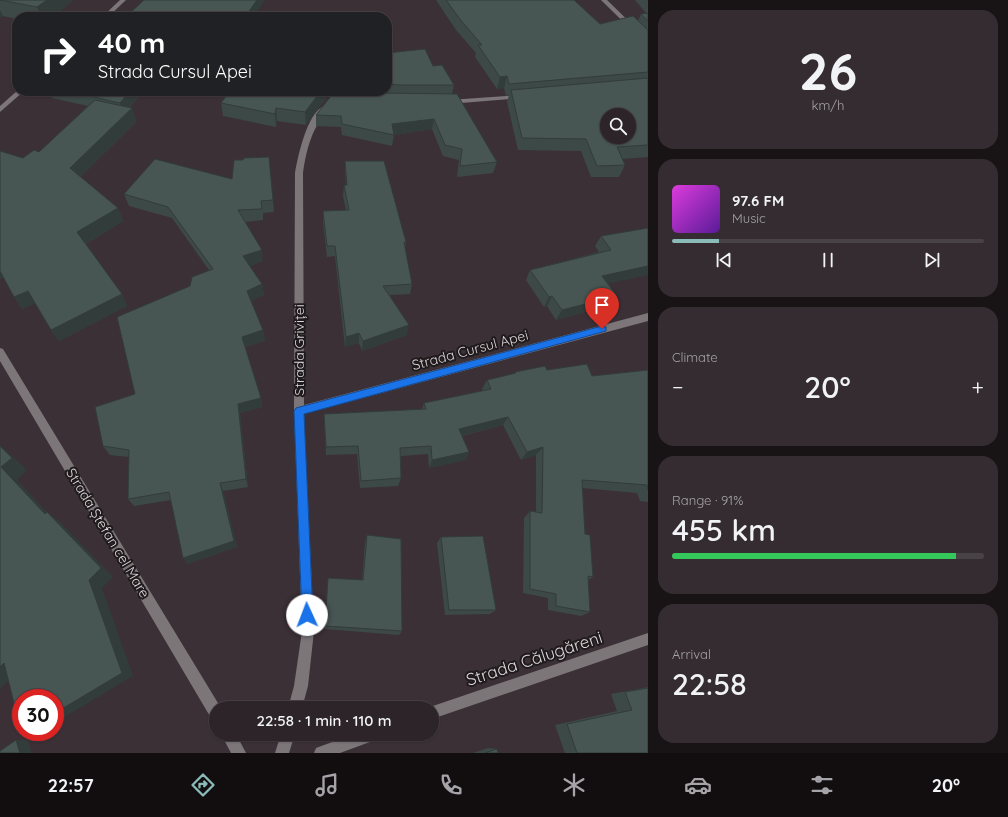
<!DOCTYPE html>
<html lang="en">
<head>
<meta charset="utf-8">
<style>
	body { margin:0; font-family:Quicksand,sans-serif; background:#342c30; color:#f1f3f6; height:100vh; display:flex; flex-direction:column; font-size:15px; white-space:nowrap }
	* { box-sizing:border-box; margin:0 }
	p { font-size:13px; color:#a6a4a8 }
	.icon { flex:none; width:22px; height:22px; fill:none; stroke:currentColor; stroke-width:2; stroke-linecap:round; stroke-linejoin:round }
	.map { position:relative; flex:1; overflow:hidden }
	.details { display:flex; flex-direction:column; gap:10px; padding:10px; background:#181416; width:360px }
	.details>* { flex:none }
	.top-card { position:absolute; left:12px; top:12px; width:380px; height:84px; border-radius:16px; box-shadow:0 1px 3px #0004,0 0 0 1px #484145; background:#202124; color:#fff; overflow:hidden }
	.tools { position:absolute; left:600px; top:108px; display:grid; gap:8px }
	.tools a { display:grid; place-items:center; width:36px; height:36px; border-radius:50%; background:#2c2428; box-shadow:0 1px 3px #0004,0 0 0 1px #484145; font-size:20px }
	.speed { position:absolute; left:12px; top:689px; display:flex; gap:8px; font-size:20px; font-weight:700; text-align:center }
	.speed>* { display:grid; place-content:center; width:52px; height:52px; border-radius:50%; background:#2c2428; box-shadow:0 1px 3px #0004,0 0 0 1px #484145; line-height:1 }
	.speed .limit { border:6px solid #d22; background:#fff; color:#111 }
	.pin { position:absolute; display:grid; place-items:center; width:34px; height:34px; color:#fff; margin:-41px -17px; border-radius:50% 50% 50% 0; rotate:-45deg; box-shadow:0 0 4px #0007 }
	.pin .icon { rotate:45deg }
	.me { position:absolute; width:44px; margin:-22px; rotate:358deg; stroke-linejoin:round; filter:drop-shadow(0 0 3px #0008) }
	.turn { display:flex; align-items:center; gap:14px; height:84px; padding:0 20px; font-size:18px }
	.turn .icon { width:52px; height:52px; stroke-width:2.5 }
	.turn b { display:block; font-size:28px; line-height:34px }
	.big { font-size:30px; font-weight:600; line-height:1.1 }
	.details .widget { flex:1; display:flex; flex-direction:column; justify-content:center; gap:6px; min-width:0; padding:0 14px; border-radius:16px; background:#342c30 }
	.details .dial { align-items:center; gap:0 }
	.dial b { font-size:52px; line-height:1 }
	.song { display:flex; align-items:center; gap:12px }
	.cover { width:48px; height:48px; border-radius:6px; background:linear-gradient(135deg,hsl(300 70% 55%),hsl(270 70% 35%)) }
	.played { height:4px; border-radius:2px; background:linear-gradient(90deg,#8bbbb9 15%,#484145 15%) }
	.keys { display:flex; justify-content:space-around; direction:ltr }
	.heat { display:flex; justify-content:space-between; align-items:center; font-size:22px; direction:ltr }
	.charge { height:6px; border-radius:3px; background:linear-gradient(90deg,#34c759 91%,#484145 0) }
	.trip { position:absolute; left:209px; top:701px; width:230px; height:40px; border-radius:20px; background:#2c2428; box-shadow:0 1px 3px #0004,0 0 0 1px #484145; font-weight:600; line-height:40px; text-align:center }
	.dock { display:flex; height:64px; justify-content:space-around; align-items:center; background:#120e10; color:#a6a4a8 }
	.dock .icon { width:28px; height:28px }
	.dock .current { color:#8bbbb9 }
	.dock b { font-size:18px; color:#f1f3f6 }
	main { display:flex; flex:1; min-height:0 }
	.map>svg:first-child { display:block }
	.lines { fill:none; stroke-linecap:round; stroke-linejoin:round }
	.minor { fill:#7c7679; fill-rule:evenodd }
	.wall { fill:#3d4947 }
	.shaded-wall { fill:#323c3a }
	.building { fill:#475553; stroke:#323c3a; fill-rule:evenodd }
	.route { fill:#1a73e8; stroke:#114b97 }
	.labels { text-anchor:middle; dominant-baseline:central; stroke-width:4; stroke-linejoin:round; paint-order:stroke }
	.street-label { font-size:14px; fill:#ddd6da; stroke:#1f1a1c }
	.near-street-label { font-size:17px; fill:#ddd6da; stroke:#1f1a1c }
</style>
</head>
<body>
<main>
<div class="map">
<svg width="648" height="753" viewBox="0 0 648 753">
	<rect width="100%" height="100%" fill="#3b3036"/>
	<g class="lines">
		<!-- minor -->
		<g class="minor">
			<polygon points="120,0 126,0 108,17 102,17"/>
			<polygon points="601,0 607,0 648,40 648,46"/>
			<polygon points="17,91 24,91 0,112 0,106"/>
			<polygon points="304,91 320,91 345,95 348,97 345,99 307,93"/>
			<polygon points="520,95 523,97 522,98 449,104 446,102 449,100"/>
			<path d="M324,106l4,2c-16,22 -21,38 -25,65l1,232 344,-92v8l-344,93 10,217 -6,55 -6,22h-14l6,-22 8,-55 -8,-220 1,-238c3,-17 12,-60 29,-67z"/>
			<polygon points="0,348 3,349 221,708 216,708 216,720 211,718 0,361"/>
			<polygon points="648,633 648,645 432,719 432,708 427,708"/>
			<polygon points="221,734 236,734 246,753 231,753"/>
			<polygon points="281,734 295,734 289,753 275,753"/>
			<polygon points="354,734 380,734 378,739 340,753 314,753 316,748"/>
		</g>
	</g>
	<!-- wall -->
	<g class="wall">
		<polygon points="0,0 73,0 53,17 17,17 17,19 3,16 0,18"/>
		<polygon points="436,0 574,0 600,24 638,21 641,14 646,13 635,0 648,0 648,157 622,159 625,165 619,177 591,177 581,151 518,150 507,102 509,95 506,96 504,88 497,89 475,57 476,53 456,30"/>
		<polygon points="387,53 433,66 454,85 452,94 497,162 493,173 457,177 459,160 443,156 432,129 394,135 392,146 342,135 341,127 316,126 316,115 334,92 326,92 326,98 306,125 277,121 276,127 223,116 221,103 230,91 387,91"/>
		<polygon points="49,91 143,91 129,108 132,108 136,122 80,177 118,208 123,221 86,244 122,294 127,306 59,341 51,330 35,303 22,309 14,297 3,277 0,279 0,151 23,158 39,152 88,106 52,98"/>
		<polygon points="269,157 274,212 263,213 263,220 245,222 263,261 250,266 262,284 264,295 251,301 263,330 265,341 245,347 261,398 262,407 240,413 248,487 223,491 237,547 187,564 171,500 134,506 128,499 129,457 110,455 103,446 135,394 190,286 209,270 172,218 129,206 124,194 232,179 243,160"/>
		<polygon points="345,161 406,242 405,248 412,284 410,294 390,295 407,335 362,351 359,343 345,347 335,256 327,257 323,222 323,211 346,210 343,196 344,185 346,185 345,172"/>
		<polygon points="601,236 648,275 608,283 611,305 556,320 547,306 544,307 526,280 530,270 599,252 595,246"/>
		<polygon points="547,370 592,376 648,370 648,502 640,501 637,493 582,488 585,534 593,577 588,580 590,612 581,616 548,610 548,598 523,593 524,518 530,511 536,512 536,455 521,460 503,425 462,436 469,452 465,460 429,468 428,454 401,456 401,478 398,486 360,488 357,454 326,455 324,414 422,409 424,403 483,391 482,389 487,380 514,374 515,372"/>
		<polygon points="367,535 402,631 399,635 325,629 325,626 362,580 365,542"/>
		<polygon points="441,537 496,610 490,614 445,615 437,543"/>
		<polygon points="648,687 648,753 565,753 555,725 617,711 611,694"/>
		<polygon points="488,748 497,749 498,753 473,753"/>
	</g>
	<!-- shaded-wall -->
	<g class="shaded-wall">
		<polygon points="47,0 73,0 53,17 41,17 37,7"/>
		<polygon points="257,0 265,0 254,17 245,17"/>
		<polygon points="0,10 3,16 0,18"/>
		<polygon points="507,76 504,88 497,89 500,77"/>
		<polygon points="130,91 143,91 123,114 120,103"/>
		<polygon points="321,91 326,91 326,98 306,125 305,112"/>
		<polygon points="132,108 136,122 76,182 70,168"/>
		<polygon points="276,108 277,121 276,127 275,114"/>
		<polygon points="434,119 432,129 394,135 392,124"/>
		<polygon points="118,208 123,221 84,245 77,232"/>
		<polygon points="262,250 263,261 245,268 243,256"/>
		<polygon points="648,266 648,275 596,286 602,276"/>
		<polygon points="0,269 5,277 0,279"/>
		<polygon points="262,284 264,295 249,302 247,291"/>
		<polygon points="28,291 36,303 22,309 14,297"/>
		<polygon points="122,294 127,306 59,341 51,330"/>
		<polygon points="552,296 547,306 544,307 549,297"/>
		<polygon points="617,296 611,305 556,320 562,310"/>
		<polygon points="409,325 407,335 362,351 363,341"/>
		<polygon points="263,330 265,341 244,347 242,337"/>
		<polygon points="359,333 359,343 345,347 346,337"/>
		<polygon points="261,398 262,407 240,413 248,487 246,479 238,404"/>
		<polygon points="508,417 503,425 456,437 459,429"/>
		<polygon points="0,445 27,470 17,480 59,525 45,514 1,467"/>
		<polygon points="543,447 536,455 521,460 527,452"/>
		<polygon points="469,452 465,460 429,468 432,460"/>
		<polygon points="220,483 223,491 237,547 187,564 183,558"/>
		<polygon points="47,512 61,523 113,577 102,588 133,676 55,723"/>
		<polygon points="4,663 22,667 0,689 0,667"/>
		<polygon points="23,732 40,732 22,733"/>
		<polygon points="16,740 28,740 32,753 20,753"/>
	</g>
	<!-- building -->
	<g class="building">
		<polygon points="0,0 47,0 37,7"/>
		<polygon points="144,0 257,0 245,17 122,17 126,13 129,14"/>
		<polygon points="446,0 574,0 600,24 633,16 648,30 648,72 509,84 507,76 500,77 478,45 482,45 459,18"/>
		<polygon points="298,12 357,17 297,17"/>
		<polygon points="648,13 648,21 641,14"/>
		<polygon points="425,49 433,66 442,65 454,85 400,85 387,84 387,53"/>
		<path d="M648,78v67l-31,2 8,18 -28,1 -11,-27 -64,-1 -11,-48zM607,115h22v22h-22z"/>
		<polygon points="67,91 130,91 120,103"/>
		<polygon points="230,91 321,91 305,112 276,108 275,114 221,103"/>
		<polygon points="335,91 360,91 376,93 457,94 497,162 460,166 462,149 445,145 434,119 392,124 394,135 342,124 341,116 316,115"/>
		<polygon points="95,100 132,108 70,168 118,208 77,232 122,294 51,330 28,291 14,297 0,271 0,151 23,158 34,150 39,152"/>
		<polygon points="269,157 273,200 261,201 262,209 238,210 262,250 243,256 262,284 247,291 263,330 242,337 261,398 238,404 246,479 220,483 234,541 183,558 169,492 128,499 129,450 103,446 95,407 135,394 117,317 190,286 192,277 213,269 168,207 124,194 155,159 232,179 234,160 243,160 244,158"/>
		<polygon points="345,161 384,161 406,242 404,242 412,284 383,286 409,325 363,341 359,333 346,337 335,246 327,246 323,211 349,210 344,185 347,185"/>
		<polygon points="648,228 648,266 602,276 617,296 562,310 552,296 549,297 530,270 611,250 601,236"/>
		<polygon points="587,364 592,376 648,370 648,490 647,485 582,480 585,534 590,535 593,577 588,576 590,612 556,606 556,594 530,589 530,511 542,513 543,447 527,452 508,417 459,429 469,452 432,460 431,446 400,448 401,478 361,481 358,446 326,447 324,414 426,409 424,403 491,389 487,380 516,373 515,372 545,366 547,370"/>
		<polygon points="0,446 12,458 1,467 45,514 47,512 101,568 89,580 122,673 55,713 55,698 21,698 21,731 4,663 0,667"/>
		<polygon points="367,535 401,539 402,631 325,626 328,578 363,580"/>
		<polygon points="483,536 496,610 449,610 441,537"/>
		<polygon points="648,688 648,753 577,753 567,724 632,710 625,692"/>
		<polygon points="16,740 20,753 0,753 0,751"/>
		<polygon points="497,749 498,753 485,753"/>
	</g>
	<!-- route -->
	<polygon class="route" points="602,326 606,327 606,331 304,414 313,615 311,619 307,621 303,619 302,615 294,411 296,408"/>
	<g class="labels">
		<!-- street labels -->
		<g class="street-label">
			<text transform="translate(299 350) rotate(-90)">Strada Griviței</text>
			<text transform="translate(470 350) rotate(-15)">Strada Cursul Apei</text>
			<text transform="translate(108 533) rotate(59)">Strada Ștefan cel Mare</text>
		</g>
		<!-- near-street labels -->
		<g class="near-street-label">
			<text transform="translate(534 658) rotate(-18)">Strada Călugăreni</text>
		</g>
	</g>
</svg>
<div class="tools">
<a><svg class="icon" aria-label="search" viewBox="0 0 24 24"><circle cx="10" cy="10" r="6"/><path d="M15 15l6 6"/></svg></a>
</div>
<div class="speed"><div class="limit">30</div></div>
<div class="pin" style="left:602px;top:329px;background:#d93025"><svg class="icon" aria-label="arrive" viewBox="0 0 24 24"><path d="M6 21V4h12l-3 4 3 4H6"/></svg></div>
<svg class="me" style="left:307px;top:615px" viewBox="-20 -20 40 40"><circle r="19" fill="#fff"/><path d="M0-13L10 11 0 6-10 11z" fill="#1a73e8"/></svg>
<div class="trip">22:58 · 1 min · 110 m</div>
<div class="top-card">
<div class="turn"><svg class="icon" aria-label="right" viewBox="0 0 24 24"><path d="M7 20v-9h11M14 6l5 5-5 5"/></svg><div><b>40 m</b>Strada Cursul Apei</div></div>
</div>
</div>
<section class="details">
<div class="widget dial"><b>26</b><p>km/h</p></div>
<div class="widget">
<div class="song"><i class="cover"></i><div><b>97.6 FM</b><p>Music</p></div></div>
<div class="played"></div>
<div class="keys"><svg class="icon" aria-label="previous" viewBox="0 0 24 24"><path d="M18 5L8 12l10 7zM5 5v14"/></svg><svg class="icon" aria-label="pause" viewBox="0 0 24 24"><path d="M8 5v14M16 5v14"/></svg><svg class="icon" aria-label="next" viewBox="0 0 24 24"><path d="M6 5l10 7-10 7zM19 5v14"/></svg></div>
</div>
<div class="widget"><p>Climate</p>
<div class="heat"><a>−</a><b class="big">20°</b><a>+</a></div>
</div>
<div class="widget"><p>Range · 91%</p><b class="big">455 km</b><div class="charge"></div></div>
<div class="widget"><p>Arrival</p><b class="big">22:58</b></div>
</section>
</main>
<nav class="dock">
<b>22:57</b>
<svg class="icon current" aria-label="directions" viewBox="0 0 24 24"><path d="M12 3l9 9-9 9-9-9zM9 14v-3h6M13 9l2 2-2 2"/></svg>
<svg class="icon" aria-label="music" viewBox="0 0 24 24"><path d="M9 18V5l10-2v13"/><circle cx="6" cy="18" r="3"/><circle cx="16" cy="16" r="3"/></svg>
<svg class="icon" aria-label="phone" viewBox="0 0 24 24"><path d="M5 4h4l2 5-3 2q2 4 5 5l2-3 5 2v4C11 20 4 13 5 4z"/></svg>
<svg class="icon" aria-label="climate" viewBox="0 0 24 24"><path d="M12 3v18M4 7l16 10M4 17L20 7"/></svg>
<svg class="icon" aria-label="car" viewBox="0 0 24 24"><path d="M5 17H2v-5l4-1 3-4h7l3 4 3 1v5h-3M9 17h6M6 11h13"/><circle cx="7" cy="17" r="2"/><circle cx="17" cy="17" r="2"/></svg>
<svg class="icon" aria-label="filters" viewBox="0 0 24 24"><path d="M4 7h16M4 17h16"/><circle cx="9" cy="7" r="2"/><circle cx="15" cy="17" r="2"/></svg>
<b>20°</b>
</nav>
</body>
</html>
